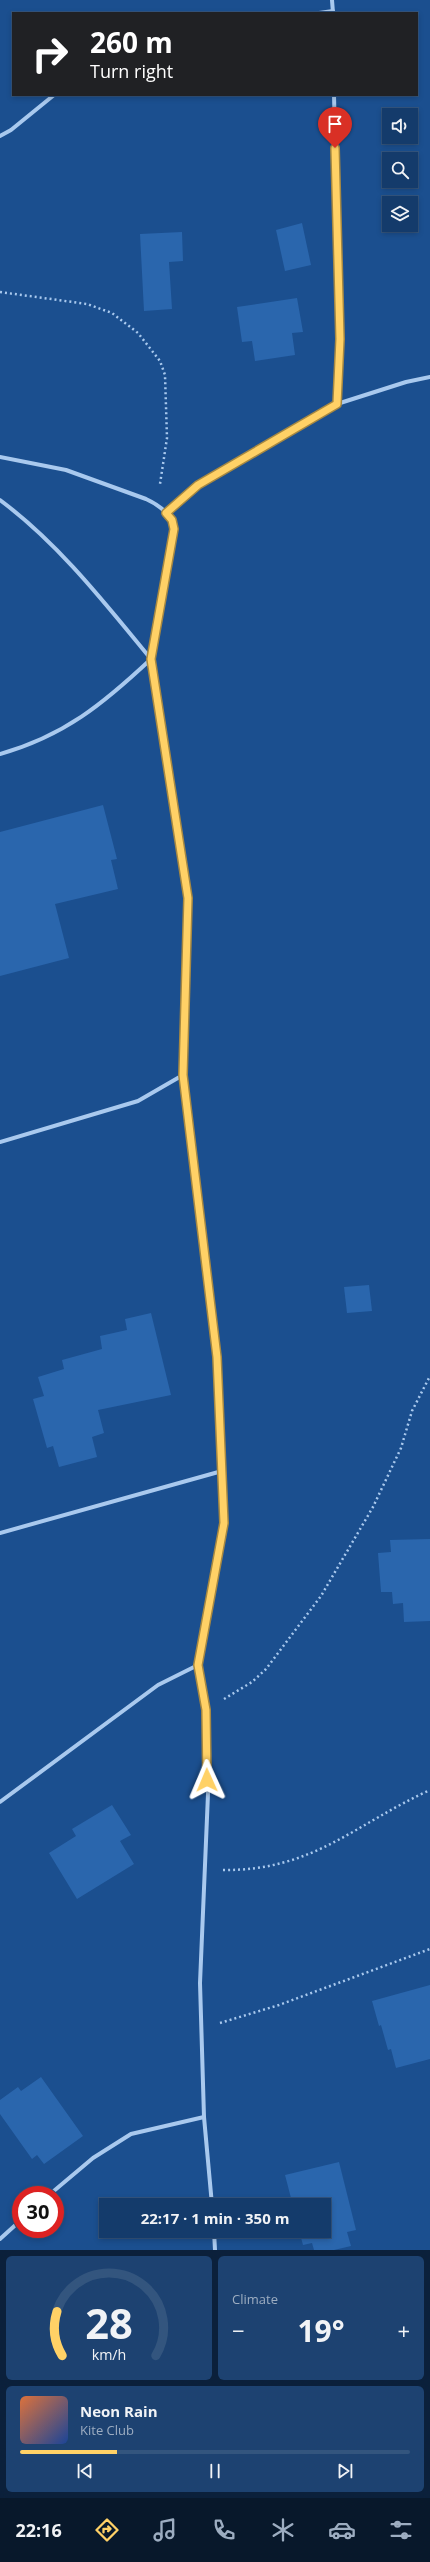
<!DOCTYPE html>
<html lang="en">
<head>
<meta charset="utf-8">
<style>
	body { margin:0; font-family:"Open Sans",sans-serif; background:#1d4271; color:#f1f3f6; height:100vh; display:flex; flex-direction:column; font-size:15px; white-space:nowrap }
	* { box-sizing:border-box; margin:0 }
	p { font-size:13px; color:#9dadc1 }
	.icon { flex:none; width:22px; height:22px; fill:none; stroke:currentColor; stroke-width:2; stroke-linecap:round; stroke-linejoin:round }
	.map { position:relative; height:2250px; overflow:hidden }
	.details { display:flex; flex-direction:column; gap:6px; padding:6px; background:#0b203b; flex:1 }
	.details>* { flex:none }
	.guide { position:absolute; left:12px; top:12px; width:406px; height:84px; border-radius:0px; box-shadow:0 2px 6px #0003,0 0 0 1px #33557e; background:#202124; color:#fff; overflow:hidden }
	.buttons { position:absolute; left:382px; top:108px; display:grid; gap:8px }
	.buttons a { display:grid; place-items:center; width:36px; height:36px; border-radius:0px; background:#143b6b; box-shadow:0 2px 6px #0003,0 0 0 1px #33557e; font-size:20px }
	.speed { position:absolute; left:12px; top:2186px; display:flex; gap:8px; font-size:20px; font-weight:700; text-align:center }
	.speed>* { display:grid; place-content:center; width:52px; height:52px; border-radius:50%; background:#143b6b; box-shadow:0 2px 6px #0003,0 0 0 1px #33557e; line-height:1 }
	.speed .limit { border:6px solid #d22; background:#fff; color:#111 }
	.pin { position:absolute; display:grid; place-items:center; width:34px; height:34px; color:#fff; margin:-41px -17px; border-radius:50% 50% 50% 0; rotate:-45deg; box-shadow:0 0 4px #0007 }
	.pin .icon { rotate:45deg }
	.me { position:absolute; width:44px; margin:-22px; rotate:359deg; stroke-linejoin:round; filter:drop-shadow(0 0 3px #0008) }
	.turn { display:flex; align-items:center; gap:14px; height:84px; padding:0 12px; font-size:18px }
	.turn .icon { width:52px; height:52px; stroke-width:2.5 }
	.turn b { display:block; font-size:28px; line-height:34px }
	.big { font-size:30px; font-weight:700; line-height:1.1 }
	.details .tile { flex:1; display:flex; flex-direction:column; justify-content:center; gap:6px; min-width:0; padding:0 14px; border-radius:6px; background:#1d4271 }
	.details .dial { align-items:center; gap:0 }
	.dial svg { height:104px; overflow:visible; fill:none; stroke:#33557e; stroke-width:7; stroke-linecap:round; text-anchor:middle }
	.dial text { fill:#f1f3f6; stroke:none }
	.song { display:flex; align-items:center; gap:12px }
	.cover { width:48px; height:48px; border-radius:6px; background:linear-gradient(135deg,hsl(20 70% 55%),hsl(220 70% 35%)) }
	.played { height:4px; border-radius:2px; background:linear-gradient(90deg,#ffd166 25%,#33557e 25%) }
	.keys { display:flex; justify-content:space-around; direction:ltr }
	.heat { display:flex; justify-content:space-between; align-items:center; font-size:22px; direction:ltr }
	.details .tiles { flex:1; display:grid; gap:6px; grid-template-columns:1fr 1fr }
	.tile:last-child { grid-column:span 2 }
	.trip { position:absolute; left:99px; top:2198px; width:232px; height:40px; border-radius:0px; background:#143b6b; box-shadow:0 2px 6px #0003,0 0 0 1px #33557e; font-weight:700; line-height:40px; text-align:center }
	.menu { display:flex; height:64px; justify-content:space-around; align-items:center; background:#08182b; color:#9dadc1 }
	.menu .icon { width:28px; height:28px }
	.menu .current { color:#ffd166 }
	.menu b { font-size:18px; color:#f1f3f6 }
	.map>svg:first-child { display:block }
	.building { fill:#2a66ad }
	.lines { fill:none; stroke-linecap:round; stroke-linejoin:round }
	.path { stroke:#a9c9ee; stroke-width:2.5; stroke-dasharray:2 3; stroke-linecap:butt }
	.minor { stroke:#a9c9ee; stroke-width:4 }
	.route-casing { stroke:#a68842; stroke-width:10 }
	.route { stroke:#ffd166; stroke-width:7 }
</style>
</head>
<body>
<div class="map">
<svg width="430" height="2250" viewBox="0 0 430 2250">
	<rect width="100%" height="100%" fill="#1b4f8f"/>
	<!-- building -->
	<g class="building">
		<polygon points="302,223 311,265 285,271 276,230"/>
		<polygon points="182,232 183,261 169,262 172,309 144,311 140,234"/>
		<polygon points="297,298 303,332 292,333 295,355 255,361 252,341 242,342 237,307"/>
		<polygon points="103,805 117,859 111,860 118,889 55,904 69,958 0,976 0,832"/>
		<polygon points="369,1285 372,1311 347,1313 344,1287"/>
		<polygon points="151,1313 171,1395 98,1410 104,1433 92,1437 97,1457 59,1467 53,1446 47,1448 33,1399 44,1396 38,1377 64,1369 62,1360 102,1349 100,1336 127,1330 125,1319"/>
		<polygon points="430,1539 430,1621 404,1622 403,1603 393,1604 392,1592 381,1592 378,1553 391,1552 390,1540"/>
		<polygon points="112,1805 131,1835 120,1841 134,1864 77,1899 49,1853 76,1836 72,1829"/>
		<polygon points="430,1985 430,2059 396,2068 391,2049 388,2050 381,2025 379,2026 372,2001"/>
		<polygon points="41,2077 83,2136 44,2164 37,2155 32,2159 0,2114 0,2100 18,2087 21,2091"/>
		<polygon points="339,2162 356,2230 347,2232 351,2246 334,2250 314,2250 312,2243 303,2245 300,2234 286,2238 285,2231 324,2231 324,2205 278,2205 278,2202 291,2198 285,2175"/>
	</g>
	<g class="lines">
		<!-- path -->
		<g class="path">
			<polyline points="0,292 87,304 112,313 138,333 160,361 165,375 167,438 160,484"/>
			<polyline points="224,1699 252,1682 266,1669 321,1596 373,1507 401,1448 412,1411 430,1376"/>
			<path d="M223,1870c90,1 132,-46 207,-80"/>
			<polyline points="220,2023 279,2005 430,1949"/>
		</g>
		<!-- minor -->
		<g class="minor">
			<polyline points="332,0 333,13"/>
			<polyline points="319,13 333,11"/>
			<polyline points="334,95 340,339 337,404"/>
			<polyline points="0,136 11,130 54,95"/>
			<path d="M0,457l66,13 80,29c13,6 26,15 28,30l-23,130 37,239 -5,177 34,282 7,166 -26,142 8,45 2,84 -8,189 4,134 8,88"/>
			<path d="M0,500c59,44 104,102 151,159 -48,45 -87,77 -151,95"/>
			<polyline points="166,513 198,485 337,404 406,382 430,377"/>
			<polyline points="0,1142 138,1101 183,1075"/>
			<polyline points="0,1533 222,1471"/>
			<polyline points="0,1802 158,1685 198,1665"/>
			<polyline points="49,2195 93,2158 131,2134 204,2117"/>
			<polyline points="214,2231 215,2250"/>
			<polyline points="0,2239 21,2220"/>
		</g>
	</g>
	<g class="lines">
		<!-- route casing -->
		<g class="route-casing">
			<polyline id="route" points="207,1780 206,1710 198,1665 224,1523 217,1357 183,1075 188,898 151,659 174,529 172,520 166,513 198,485 337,404 340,339 335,148"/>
		</g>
		<!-- route -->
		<use href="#route" class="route"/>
	</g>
</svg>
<div class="buttons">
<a><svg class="icon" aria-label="sound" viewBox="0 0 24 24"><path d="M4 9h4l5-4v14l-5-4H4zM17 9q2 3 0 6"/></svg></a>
<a><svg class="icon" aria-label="search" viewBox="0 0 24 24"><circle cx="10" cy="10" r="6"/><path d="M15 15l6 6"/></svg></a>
<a><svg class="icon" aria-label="layers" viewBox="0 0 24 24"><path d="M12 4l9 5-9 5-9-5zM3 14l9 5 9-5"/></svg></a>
</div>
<div class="speed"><div class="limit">30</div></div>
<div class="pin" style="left:335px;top:148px;background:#d93025"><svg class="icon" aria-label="arrive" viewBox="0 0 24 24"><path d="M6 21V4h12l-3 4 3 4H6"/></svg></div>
<svg class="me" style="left:207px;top:1780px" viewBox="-20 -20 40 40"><path d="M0-17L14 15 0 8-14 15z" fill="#ffd166" stroke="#fff" stroke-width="4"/></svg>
<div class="trip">22:17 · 1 min · 350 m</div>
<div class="guide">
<div class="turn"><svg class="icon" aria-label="right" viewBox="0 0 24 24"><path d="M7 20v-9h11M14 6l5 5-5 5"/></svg><div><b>260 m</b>Turn right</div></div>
</div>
</div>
<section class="details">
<div class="tiles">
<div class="tile dial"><svg viewBox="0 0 100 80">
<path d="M14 69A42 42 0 1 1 86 69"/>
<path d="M14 69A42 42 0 0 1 10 35" stroke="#ffd166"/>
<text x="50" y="56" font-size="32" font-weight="700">28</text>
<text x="50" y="72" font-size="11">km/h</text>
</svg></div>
<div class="tile"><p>Climate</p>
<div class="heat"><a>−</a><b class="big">19°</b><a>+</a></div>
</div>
<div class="tile">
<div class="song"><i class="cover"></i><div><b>Neon Rain</b><p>Kite Club</p></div></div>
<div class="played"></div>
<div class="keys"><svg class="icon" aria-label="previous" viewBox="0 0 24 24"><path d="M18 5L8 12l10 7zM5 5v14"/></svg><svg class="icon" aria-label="pause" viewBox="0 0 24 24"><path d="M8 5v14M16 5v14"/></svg><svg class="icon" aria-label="next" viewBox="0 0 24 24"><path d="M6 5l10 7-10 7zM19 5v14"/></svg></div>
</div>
</div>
</section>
<nav class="menu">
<b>22:16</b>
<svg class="icon current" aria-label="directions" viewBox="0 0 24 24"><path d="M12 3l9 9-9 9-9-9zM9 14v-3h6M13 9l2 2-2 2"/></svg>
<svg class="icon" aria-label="music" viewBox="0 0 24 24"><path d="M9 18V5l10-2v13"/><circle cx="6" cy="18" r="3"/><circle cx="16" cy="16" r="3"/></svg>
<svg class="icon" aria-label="phone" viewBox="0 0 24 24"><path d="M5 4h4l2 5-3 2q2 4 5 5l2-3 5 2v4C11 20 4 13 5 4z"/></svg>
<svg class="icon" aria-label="climate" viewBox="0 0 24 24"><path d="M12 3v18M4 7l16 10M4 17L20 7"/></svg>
<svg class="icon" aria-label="car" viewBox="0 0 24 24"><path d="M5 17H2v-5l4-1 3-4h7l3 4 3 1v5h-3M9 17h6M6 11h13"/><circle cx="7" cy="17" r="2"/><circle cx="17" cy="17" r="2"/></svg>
<svg class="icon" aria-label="filters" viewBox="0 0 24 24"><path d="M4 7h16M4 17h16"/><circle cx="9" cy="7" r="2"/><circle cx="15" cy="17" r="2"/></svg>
</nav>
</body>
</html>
